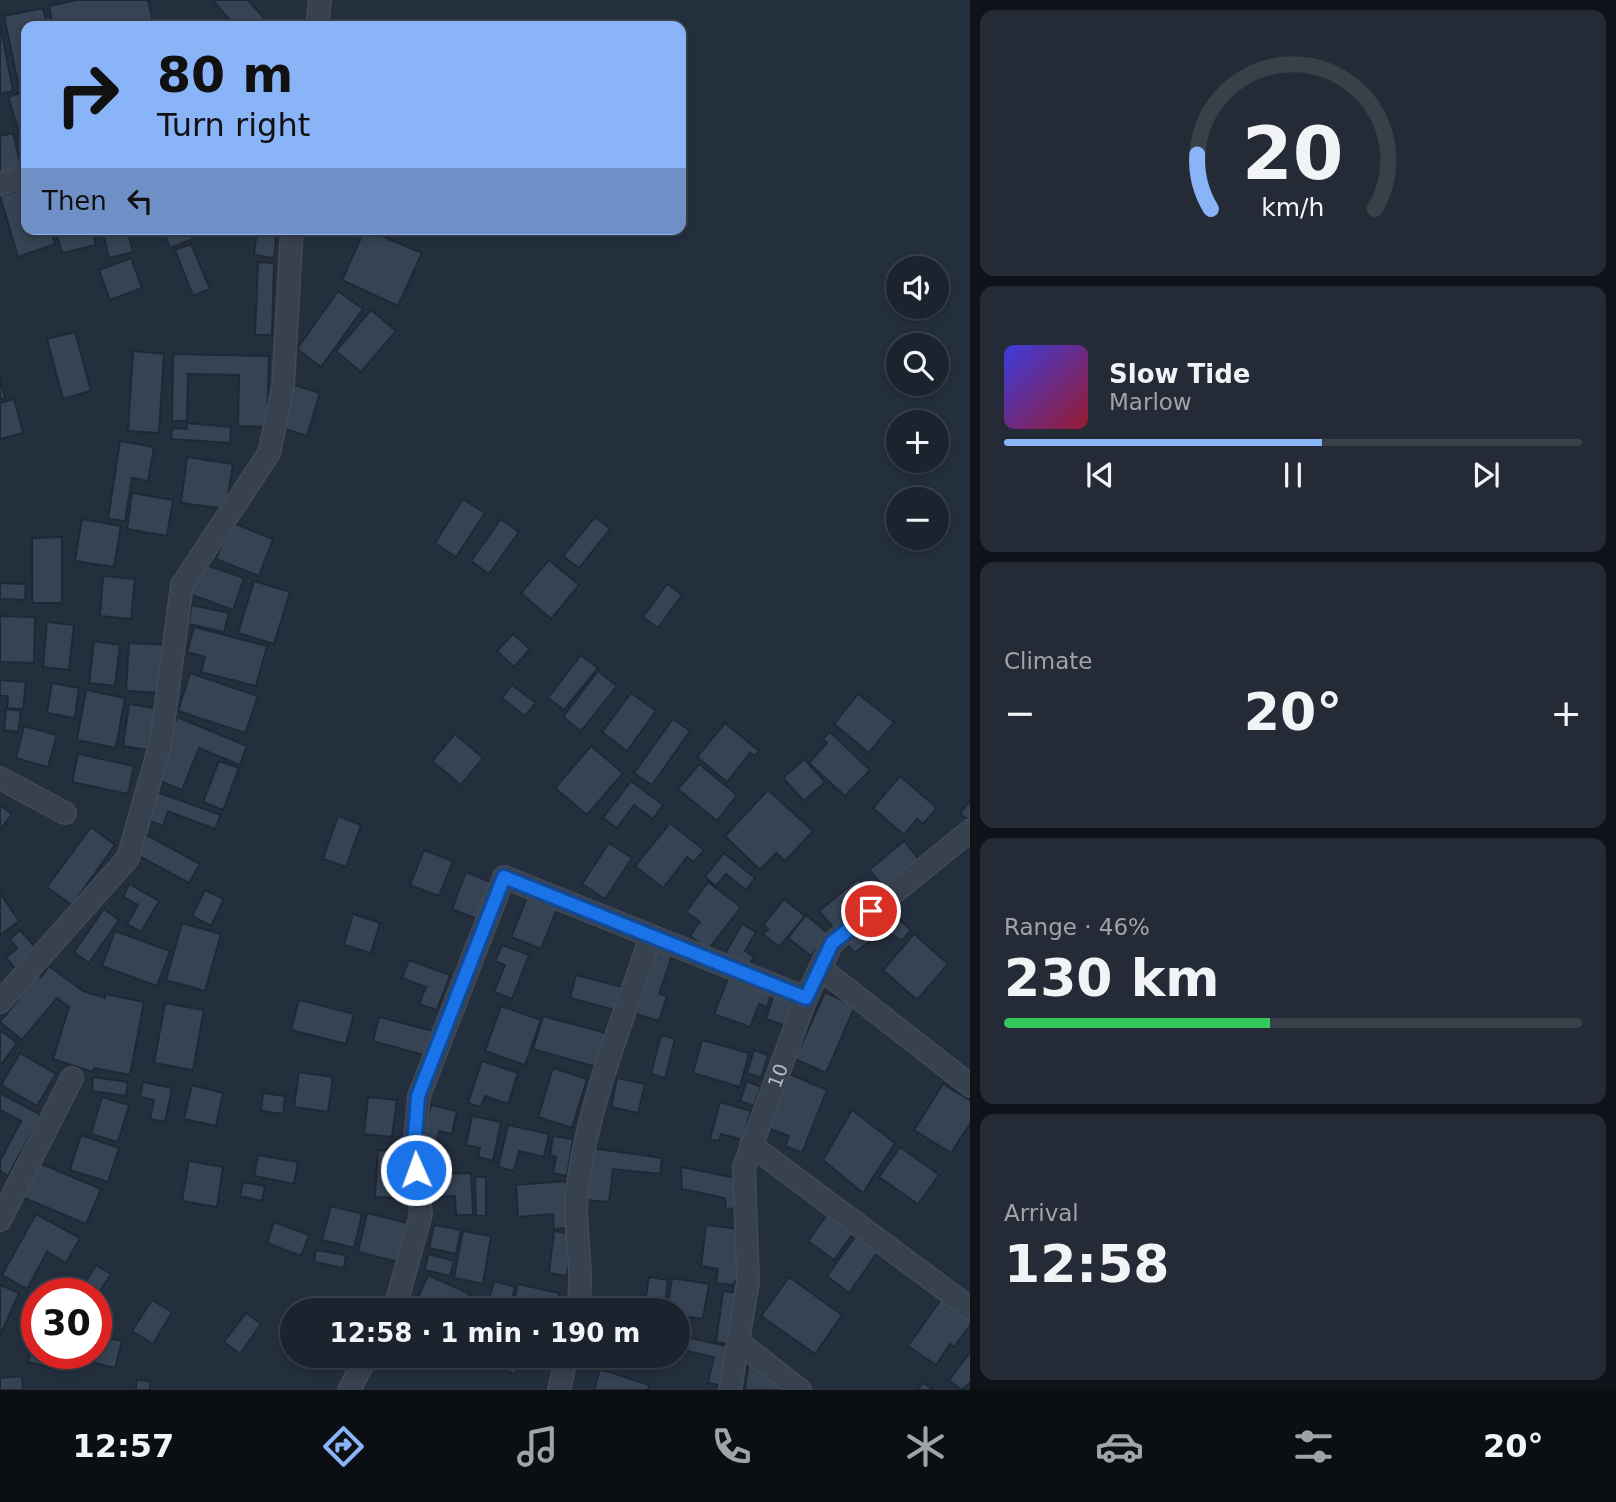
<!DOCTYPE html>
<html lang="en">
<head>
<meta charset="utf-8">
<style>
	body { margin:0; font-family:"DejaVu Sans",sans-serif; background:#242b36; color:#f1f3f6; height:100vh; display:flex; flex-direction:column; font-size:26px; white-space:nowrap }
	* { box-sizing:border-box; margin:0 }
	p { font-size:23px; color:#a0a4aa }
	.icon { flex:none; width:38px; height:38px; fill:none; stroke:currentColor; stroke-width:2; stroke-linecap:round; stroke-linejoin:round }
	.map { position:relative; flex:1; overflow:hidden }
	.side { display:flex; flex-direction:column; gap:10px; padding:10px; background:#0f1319; width:646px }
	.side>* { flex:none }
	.hud { position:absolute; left:21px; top:21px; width:665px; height:214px; border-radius:14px; box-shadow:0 4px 10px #0003,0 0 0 2px #39404a; background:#8ab4f8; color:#111; overflow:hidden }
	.controls { position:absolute; left:886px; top:256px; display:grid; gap:14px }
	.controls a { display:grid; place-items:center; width:63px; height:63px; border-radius:50%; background:#1b232e; box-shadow:0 4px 10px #0003,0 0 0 2px #39404a; font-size:35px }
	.speed { position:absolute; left:21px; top:1278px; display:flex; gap:14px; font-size:35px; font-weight:700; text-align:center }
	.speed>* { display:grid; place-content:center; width:91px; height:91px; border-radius:50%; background:#1b232e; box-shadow:0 4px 10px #0003,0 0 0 2px #39404a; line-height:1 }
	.speed .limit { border:10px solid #d22; background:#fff; color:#111 }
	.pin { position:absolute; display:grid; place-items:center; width:60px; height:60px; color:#fff; margin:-30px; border:4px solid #fff; border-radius:50%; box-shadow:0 2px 7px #0007 }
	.me { position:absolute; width:77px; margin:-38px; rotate:358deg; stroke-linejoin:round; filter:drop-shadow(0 0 5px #0008) }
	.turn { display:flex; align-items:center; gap:24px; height:147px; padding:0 21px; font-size:32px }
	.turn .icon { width:91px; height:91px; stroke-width:2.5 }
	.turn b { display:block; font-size:49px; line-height:60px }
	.then { display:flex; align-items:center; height:66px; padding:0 21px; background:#0003; gap:14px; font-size:26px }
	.big { font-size:52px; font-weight:700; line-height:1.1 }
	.side .widget { flex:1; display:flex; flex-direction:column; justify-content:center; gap:10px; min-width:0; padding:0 24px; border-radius:14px; background:#242b36 }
	.side .dial { align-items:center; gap:0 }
	.dial svg { height:182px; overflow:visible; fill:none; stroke:#39404a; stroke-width:7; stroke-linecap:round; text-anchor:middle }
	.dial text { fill:#f1f3f6; stroke:none }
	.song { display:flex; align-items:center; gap:21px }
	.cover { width:84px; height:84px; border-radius:10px; background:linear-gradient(135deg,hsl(240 70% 55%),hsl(350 70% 35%)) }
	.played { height:7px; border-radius:4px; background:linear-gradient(90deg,#8ab4f8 55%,#39404a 55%) }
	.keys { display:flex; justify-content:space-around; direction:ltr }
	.heat { display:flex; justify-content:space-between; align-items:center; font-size:38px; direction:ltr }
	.charge { height:10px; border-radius:5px; background:linear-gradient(90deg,#34c759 46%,#39404a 0) }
	.trip { position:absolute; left:280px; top:1298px; width:410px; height:70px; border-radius:35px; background:#1b232e; box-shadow:0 4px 10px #0003,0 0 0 2px #39404a; font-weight:700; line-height:70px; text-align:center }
	.tab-bar { display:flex; height:112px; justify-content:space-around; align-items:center; background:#0b0e12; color:#a0a4aa }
	.tab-bar .icon { width:49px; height:49px }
	.tab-bar .current { color:#8ab4f8 }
	.tab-bar b { font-size:32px; color:#f1f3f6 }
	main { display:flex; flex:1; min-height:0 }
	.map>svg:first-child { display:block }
	.building { fill:#364354; stroke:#1f2835; stroke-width:2 }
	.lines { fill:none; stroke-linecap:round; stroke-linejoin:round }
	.minor-casing { stroke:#414a57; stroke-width:24 }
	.minor { stroke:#38414e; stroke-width:21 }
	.route-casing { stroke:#114b97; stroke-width:18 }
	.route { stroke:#1a73e8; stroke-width:12 }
	.labels { text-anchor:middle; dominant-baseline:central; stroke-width:7; stroke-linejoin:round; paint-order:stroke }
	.street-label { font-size:19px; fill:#b4bcc9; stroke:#1d2633 }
</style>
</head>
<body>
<main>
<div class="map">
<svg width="971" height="1390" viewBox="0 0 971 1390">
	<rect width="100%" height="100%" fill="#242f3e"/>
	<!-- building -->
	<g class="building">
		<polygon points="76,0 148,0 154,26 53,26 49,6"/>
		<polygon points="217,0 248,0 266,20 260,26 235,26 214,2"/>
		<polygon points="43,8 47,26 26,26 26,86 19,88 4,16"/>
		<polygon points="0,23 13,91 0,94"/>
		<polygon points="26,91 26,154 8,97"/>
		<polygon points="13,133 23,174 0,180 0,136"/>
		<polygon points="26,188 26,229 50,229 55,244 18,257 0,196"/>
		<polygon points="55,229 93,229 96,245 62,253"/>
		<polygon points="102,229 127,229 133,252 109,258"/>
		<polygon points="163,229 190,229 193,239 170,248"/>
		<polygon points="257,229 277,229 274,258 254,255"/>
		<polygon points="365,229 422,253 398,306 342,280"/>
		<polygon points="191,244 210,289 193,296 175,250"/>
		<polygon points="131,258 142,288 110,300 99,270"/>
		<polygon points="258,262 274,263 272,335 255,335"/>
		<polygon points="338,291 363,309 321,367 297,349"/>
		<polygon points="371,310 396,331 361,372 336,351"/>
		<polygon points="75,332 91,391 63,399 47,339"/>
		<polygon points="133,351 164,354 159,433 128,431"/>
		<polygon points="173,354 269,356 267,427 238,426 239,375 188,374 187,421 172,421"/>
		<polygon points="0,378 5,398 0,399"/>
		<polygon points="294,385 320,393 307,436 282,428"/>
		<polygon points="14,399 23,433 0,439 0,403"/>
		<polygon points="187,423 231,427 230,443 171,439 172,428 187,429"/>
		<polygon points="120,441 154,447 148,481 132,478 125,521 108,519"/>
		<polygon points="187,457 233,464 226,509 181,503"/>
		<polygon points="132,493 173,500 167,536 127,529"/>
		<polygon points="463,499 485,513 456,557 435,543"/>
		<polygon points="595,517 610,529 579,568 563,556"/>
		<polygon points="82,519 121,526 114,567 75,561"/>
		<polygon points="501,519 519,532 489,574 471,561"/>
		<polygon points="231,522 273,539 259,576 216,559"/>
		<polygon points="62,537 62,603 32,603 32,538"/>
		<polygon points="549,560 579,585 551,619 521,593"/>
		<polygon points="201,563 244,578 233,610 190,594"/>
		<polygon points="103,576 135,579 131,619 100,616"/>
		<polygon points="254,581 290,592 274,644 238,633"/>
		<polygon points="0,583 26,584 25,600 0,599"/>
		<polygon points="667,584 682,595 658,628 643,617"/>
		<polygon points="192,605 229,613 224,632 188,624"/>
		<polygon points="0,616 35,617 34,663 0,662"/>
		<polygon points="47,622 74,625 69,670 43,667"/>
		<polygon points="194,627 267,646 256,686 201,672 205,657 187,652"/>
		<polygon points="513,634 530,649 514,667 497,651"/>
		<polygon points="94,641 120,645 115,686 89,683"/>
		<polygon points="129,643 167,645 164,693 126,691"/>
		<polygon points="581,655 598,668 564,710 548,698"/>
		<polygon points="598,671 617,686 581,731 563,717"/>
		<polygon points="190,673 258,696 245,733 178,711"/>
		<polygon points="0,680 26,682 23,709 7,708 8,696 0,696"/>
		<polygon points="52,683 79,688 75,718 47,713"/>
		<polygon points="512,685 536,703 525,716 502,698"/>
		<polygon points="86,690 125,698 116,748 77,740"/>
		<polygon points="631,693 656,711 627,751 602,732"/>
		<polygon points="858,694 894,722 869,753 834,724"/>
		<polygon points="129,704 161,709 155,751 123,746"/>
		<polygon points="6,709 21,711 18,732 4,730"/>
		<polygon points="177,717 247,746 240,765 199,748 182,790 153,778"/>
		<polygon points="673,719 690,731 652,785 634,773"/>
		<polygon points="725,723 759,751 755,756 750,753 727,782 697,757"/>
		<polygon points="24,726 57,735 48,767 16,758"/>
		<polygon points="830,732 870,770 845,796 809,763 827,743 823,739"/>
		<polygon points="455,734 483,758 461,785 432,761"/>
		<polygon points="591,746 623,773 587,815 555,788"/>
		<polygon points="78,754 134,766 128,794 72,782"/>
		<polygon points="804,759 825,782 804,801 783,778"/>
		<polygon points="219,761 239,768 223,810 203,802"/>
		<polygon points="699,764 737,795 717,821 678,789"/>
		<polygon points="900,776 937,808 923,824 917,819 904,835 873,808"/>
		<polygon points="631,781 663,805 653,819 634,805 617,828 603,818"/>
		<polygon points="768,790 813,831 785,861 776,853 760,870 725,836"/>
		<polygon points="154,791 221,815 215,829 168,811 163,826 144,819"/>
		<polygon points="971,800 971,822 960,813"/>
		<polygon points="0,805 12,814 0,830"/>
		<polygon points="338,816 361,825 346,867 323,859"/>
		<polygon points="670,823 704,850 694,862 687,857 663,888 635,866"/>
		<polygon points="91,827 115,845 72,905 47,887"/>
		<polygon points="147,835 200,864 189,883 137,855"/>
		<polygon points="904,841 920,861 886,890 869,870"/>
		<polygon points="609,843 632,858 605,899 582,884"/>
		<polygon points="424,850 453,861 439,896 410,885"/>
		<polygon points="724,853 755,878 746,890 726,874 716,886 705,877"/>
		<polygon points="466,872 493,883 479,920 452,909"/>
		<polygon points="858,879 875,899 836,931 819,911"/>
		<polygon points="708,882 741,907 708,950 690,936 700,922 686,912"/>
		<polygon points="129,884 159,901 141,932 127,924 138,905 123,897"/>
		<polygon points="205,890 224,899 211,926 192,916"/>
		<polygon points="0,893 19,921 0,935"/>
		<polygon points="528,895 558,907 541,949 511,937"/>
		<polygon points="784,899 805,916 779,947 763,934 768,929 763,925"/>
		<polygon points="885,907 911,930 902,941 885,930 854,953 843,938"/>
		<polygon points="104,909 119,920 89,963 74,952"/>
		<polygon points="353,914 380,923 371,953 344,945"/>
		<polygon points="806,915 829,934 811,956 788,938"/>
		<polygon points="182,923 221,934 205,991 166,980"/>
		<polygon points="742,924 756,932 745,951 754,957 748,968 725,954"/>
		<polygon points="20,930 37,949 15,968 6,958 17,948 10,939"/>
		<polygon points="115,931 170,951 157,986 102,966"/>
		<polygon points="914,934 948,964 917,1000 883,970"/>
		<polygon points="502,945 529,955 512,999 494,992 505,965 495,961"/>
		<polygon points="657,948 673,953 659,994 667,996 659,1021 636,1014"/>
		<polygon points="409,960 450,975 437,1010 419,1004 426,987 402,978"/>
		<polygon points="49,966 83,991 105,998 105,994 144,1002 130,1075 94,1068 93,1072 53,1059 69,1007 57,998 22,1040 0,1022 38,974 41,977"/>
		<polygon points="576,975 622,987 615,1010 570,998"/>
		<polygon points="729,976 772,992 767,1007 759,1004 750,1027 714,1014"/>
		<polygon points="825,992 855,1006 826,1073 795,1059"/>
		<polygon points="774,994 794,1001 786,1026 766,1019"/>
		<polygon points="299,1000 354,1014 346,1044 291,1030"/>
		<polygon points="165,1003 204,1010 193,1070 154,1063"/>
		<polygon points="501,1006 541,1020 525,1065 485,1051"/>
		<polygon points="543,1016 606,1033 596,1067 533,1049"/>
		<polygon points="379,1017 437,1032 431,1057 373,1041"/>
		<polygon points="0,1030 17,1043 0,1066"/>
		<polygon points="661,1035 675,1039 665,1078 651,1074"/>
		<polygon points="702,1040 749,1053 740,1087 693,1073"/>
		<polygon points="754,1050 768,1055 761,1078 747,1073"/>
		<polygon points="20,1053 56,1074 37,1106 1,1085"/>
		<polygon points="482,1061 518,1073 508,1104 485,1096 481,1107 468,1103"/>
		<polygon points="553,1068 587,1079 572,1128 538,1117"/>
		<polygon points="299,1072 333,1077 328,1112 294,1107"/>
		<polygon points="787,1073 827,1090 802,1153 785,1146 789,1136 766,1127"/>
		<polygon points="93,1077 128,1082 126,1096 92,1091"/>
		<polygon points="617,1078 645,1084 638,1113 611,1107"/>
		<polygon points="747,1081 761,1087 754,1106 740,1101"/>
		<polygon points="143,1082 172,1088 165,1122 150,1119 154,1100 140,1097"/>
		<polygon points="943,1084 971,1101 971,1122 951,1153 914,1130"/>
		<polygon points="192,1085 223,1093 216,1126 184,1119"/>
		<polygon points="0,1093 41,1115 8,1176 0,1171 0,1161 21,1121 0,1110"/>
		<polygon points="263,1093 285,1096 283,1114 261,1111"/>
		<polygon points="102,1097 129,1105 118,1142 91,1134"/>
		<polygon points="368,1097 397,1100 392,1137 364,1134"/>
		<polygon points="720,1102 751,1111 743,1140 721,1134 719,1141 710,1139"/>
		<polygon points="431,1105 457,1111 452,1134 439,1131 437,1141 423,1138"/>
		<polygon points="852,1110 895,1143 863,1193 823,1160"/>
		<polygon points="472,1116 501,1122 493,1161 478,1157 480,1148 466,1145"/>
		<polygon points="508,1125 549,1134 544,1157 519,1151 514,1171 498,1167"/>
		<polygon points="81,1135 119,1148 108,1182 70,1170"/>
		<polygon points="553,1136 573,1139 567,1176 553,1173 556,1157 550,1155"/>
		<polygon points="900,1147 939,1175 918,1204 879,1177"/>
		<polygon points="592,1148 662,1158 660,1174 613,1169 609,1202 586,1200"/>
		<polygon points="378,1150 400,1151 397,1198 375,1197"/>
		<polygon points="258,1155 298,1162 294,1184 254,1176"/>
		<polygon points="189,1161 223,1167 217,1207 182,1201"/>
		<polygon points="37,1162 101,1189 86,1224 22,1197"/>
		<polygon points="681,1167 736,1178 738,1208 726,1209 725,1198 682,1189"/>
		<polygon points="471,1173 473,1215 456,1215 455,1196 429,1197 428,1174"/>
		<polygon points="475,1177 486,1177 486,1216 476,1216"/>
		<polygon points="566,1181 570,1228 554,1229 553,1214 518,1217 516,1185"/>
		<polygon points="243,1182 265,1186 262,1201 240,1196"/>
		<polygon points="331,1206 362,1214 354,1248 322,1240"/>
		<polygon points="831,1209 857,1228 834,1260 808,1241"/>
		<polygon points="367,1213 407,1223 398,1262 358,1252"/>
		<polygon points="36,1214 80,1238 66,1263 47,1252 27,1289 2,1275"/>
		<polygon points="274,1222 309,1235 301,1256 267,1243"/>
		<polygon points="434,1225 461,1230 456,1254 429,1248"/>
		<polygon points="706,1225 739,1229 741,1276 732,1285 716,1283 718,1269 701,1266"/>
		<polygon points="860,1230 882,1246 849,1293 827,1276"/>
		<polygon points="463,1231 491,1236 483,1284 454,1278"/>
		<polygon points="554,1231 572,1234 567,1276 549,1273"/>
		<polygon points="316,1250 346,1255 344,1268 314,1262"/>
		<polygon points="428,1254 454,1261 450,1276 425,1270"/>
		<polygon points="96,1265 111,1274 96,1297 96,1293 79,1293"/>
		<polygon points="428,1275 470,1294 462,1311 412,1311"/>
		<polygon points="649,1277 668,1280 664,1311 644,1309"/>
		<polygon points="789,1277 842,1315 815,1354 761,1316"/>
		<polygon points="672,1278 709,1284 703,1319 688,1317 687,1327 677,1326 677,1311 667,1311"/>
		<polygon points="494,1281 515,1287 509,1311 486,1311"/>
		<polygon points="518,1284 559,1293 556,1311 512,1311"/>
		<polygon points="1,1285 19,1293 0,1336 0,1288"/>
		<polygon points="723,1291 741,1293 731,1344 716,1342"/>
		<polygon points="944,1295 971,1314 971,1324 954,1347 950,1344 936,1365 908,1346"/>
		<polygon points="152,1300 172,1312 153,1344 132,1331"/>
		<polygon points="246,1313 261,1324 240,1354 224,1342"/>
		<polygon points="37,1330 37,1353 67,1353 62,1371 28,1362"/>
		<polygon points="98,1335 122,1341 115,1368 91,1362 93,1353 96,1353"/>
		<polygon points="690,1338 731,1347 723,1386 708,1383 714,1357 687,1351"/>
		<polygon points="971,1351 971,1382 962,1390 949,1380"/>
		<polygon points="467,1356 521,1356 515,1374"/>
		<polygon points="749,1359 788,1390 745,1390"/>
		<polygon points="600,1369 649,1385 648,1390 594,1390"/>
		<polygon points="22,1376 23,1390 0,1390 0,1378"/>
		<polygon points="136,1380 150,1381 150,1390 136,1390"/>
		<polygon points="923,1383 934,1390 918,1390"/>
	</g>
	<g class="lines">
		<!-- minor casing -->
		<g class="minor-casing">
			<g id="minor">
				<polyline points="317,26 320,0"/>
				<polyline points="0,184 26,176"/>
				<polyline points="0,778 65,813"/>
				<polyline points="820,968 971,1086"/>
				<polyline points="0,1002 128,858 161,741 182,585 269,453 283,387 292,229"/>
				<polyline points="751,1145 971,1309"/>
				<polyline points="0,1220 72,1078"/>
				<polyline points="391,1311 398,1297 421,1214 414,1148 419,1096 504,877 806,998"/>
				<path d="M577,1311c9,-43 -6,-86 1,-128 12,-85 46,-166 73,-247"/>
				<polyline points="740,1343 800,1390"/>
				<polyline points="349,1390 367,1356"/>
				<polyline points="559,1390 567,1356"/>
				<path id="s1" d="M730,1390l18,-108 -4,-115 62,-169 26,-55 139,-113"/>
			</g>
		</g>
		<!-- minor -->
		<use href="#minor" class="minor"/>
	</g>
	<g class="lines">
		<!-- route casing -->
		<g class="route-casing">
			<polyline id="route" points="416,1170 414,1148 418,1096 504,877 806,998 832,943 871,911"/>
		</g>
		<!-- route -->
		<use href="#route" class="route"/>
	</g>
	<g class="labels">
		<!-- street labels -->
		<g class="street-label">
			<text stroke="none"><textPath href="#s1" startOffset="322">10</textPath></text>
		</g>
	</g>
</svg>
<div class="controls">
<a><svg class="icon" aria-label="sound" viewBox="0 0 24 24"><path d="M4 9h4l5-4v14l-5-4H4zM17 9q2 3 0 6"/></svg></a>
<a><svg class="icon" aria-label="search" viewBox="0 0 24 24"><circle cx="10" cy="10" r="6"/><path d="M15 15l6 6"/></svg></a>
<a>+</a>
<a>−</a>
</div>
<div class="speed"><div class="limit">30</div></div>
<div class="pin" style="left:871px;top:911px;background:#d93025"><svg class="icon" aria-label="arrive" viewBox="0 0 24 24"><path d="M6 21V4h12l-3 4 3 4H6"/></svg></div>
<svg class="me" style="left:416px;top:1170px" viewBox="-20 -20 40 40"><circle r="17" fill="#1a73e8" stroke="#fff" stroke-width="3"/><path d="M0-11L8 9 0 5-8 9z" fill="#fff"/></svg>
<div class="trip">12:58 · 1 min · 190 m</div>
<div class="hud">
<div class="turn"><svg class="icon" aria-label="right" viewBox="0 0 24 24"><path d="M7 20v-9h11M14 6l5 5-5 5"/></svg><div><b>80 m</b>Turn right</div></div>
<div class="then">Then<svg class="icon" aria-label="left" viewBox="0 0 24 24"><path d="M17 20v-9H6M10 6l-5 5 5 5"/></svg></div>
</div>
</div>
<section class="side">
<div class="widget dial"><svg viewBox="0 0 100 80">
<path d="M14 69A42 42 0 1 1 86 69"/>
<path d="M14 69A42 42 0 0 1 8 45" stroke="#8ab4f8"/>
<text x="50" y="56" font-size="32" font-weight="700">20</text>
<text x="50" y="72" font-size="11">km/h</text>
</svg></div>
<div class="widget">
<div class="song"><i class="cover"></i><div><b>Slow Tide</b><p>Marlow</p></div></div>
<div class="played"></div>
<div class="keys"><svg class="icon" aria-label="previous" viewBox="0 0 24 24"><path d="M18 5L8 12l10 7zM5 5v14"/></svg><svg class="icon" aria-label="pause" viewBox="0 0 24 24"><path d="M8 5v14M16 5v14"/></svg><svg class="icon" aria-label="next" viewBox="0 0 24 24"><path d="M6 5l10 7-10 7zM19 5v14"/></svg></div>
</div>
<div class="widget"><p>Climate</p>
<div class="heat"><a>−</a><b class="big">20°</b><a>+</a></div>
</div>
<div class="widget"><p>Range · 46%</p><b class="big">230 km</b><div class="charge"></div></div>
<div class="widget"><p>Arrival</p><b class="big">12:58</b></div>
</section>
</main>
<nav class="tab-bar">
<b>12:57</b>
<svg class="icon current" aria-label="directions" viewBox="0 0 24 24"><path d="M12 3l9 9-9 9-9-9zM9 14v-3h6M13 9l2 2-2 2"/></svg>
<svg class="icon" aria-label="music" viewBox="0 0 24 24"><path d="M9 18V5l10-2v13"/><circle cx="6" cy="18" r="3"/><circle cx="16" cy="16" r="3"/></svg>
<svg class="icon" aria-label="phone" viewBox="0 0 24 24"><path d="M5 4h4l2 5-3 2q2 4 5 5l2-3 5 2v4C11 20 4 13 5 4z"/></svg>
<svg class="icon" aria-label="climate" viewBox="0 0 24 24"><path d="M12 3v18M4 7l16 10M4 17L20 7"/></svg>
<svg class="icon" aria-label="car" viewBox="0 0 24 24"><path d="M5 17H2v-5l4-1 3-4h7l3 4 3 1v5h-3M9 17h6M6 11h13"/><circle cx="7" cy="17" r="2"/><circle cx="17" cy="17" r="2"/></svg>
<svg class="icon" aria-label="filters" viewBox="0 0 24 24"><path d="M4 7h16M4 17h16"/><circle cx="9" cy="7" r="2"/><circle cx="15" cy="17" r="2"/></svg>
<b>20°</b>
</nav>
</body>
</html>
